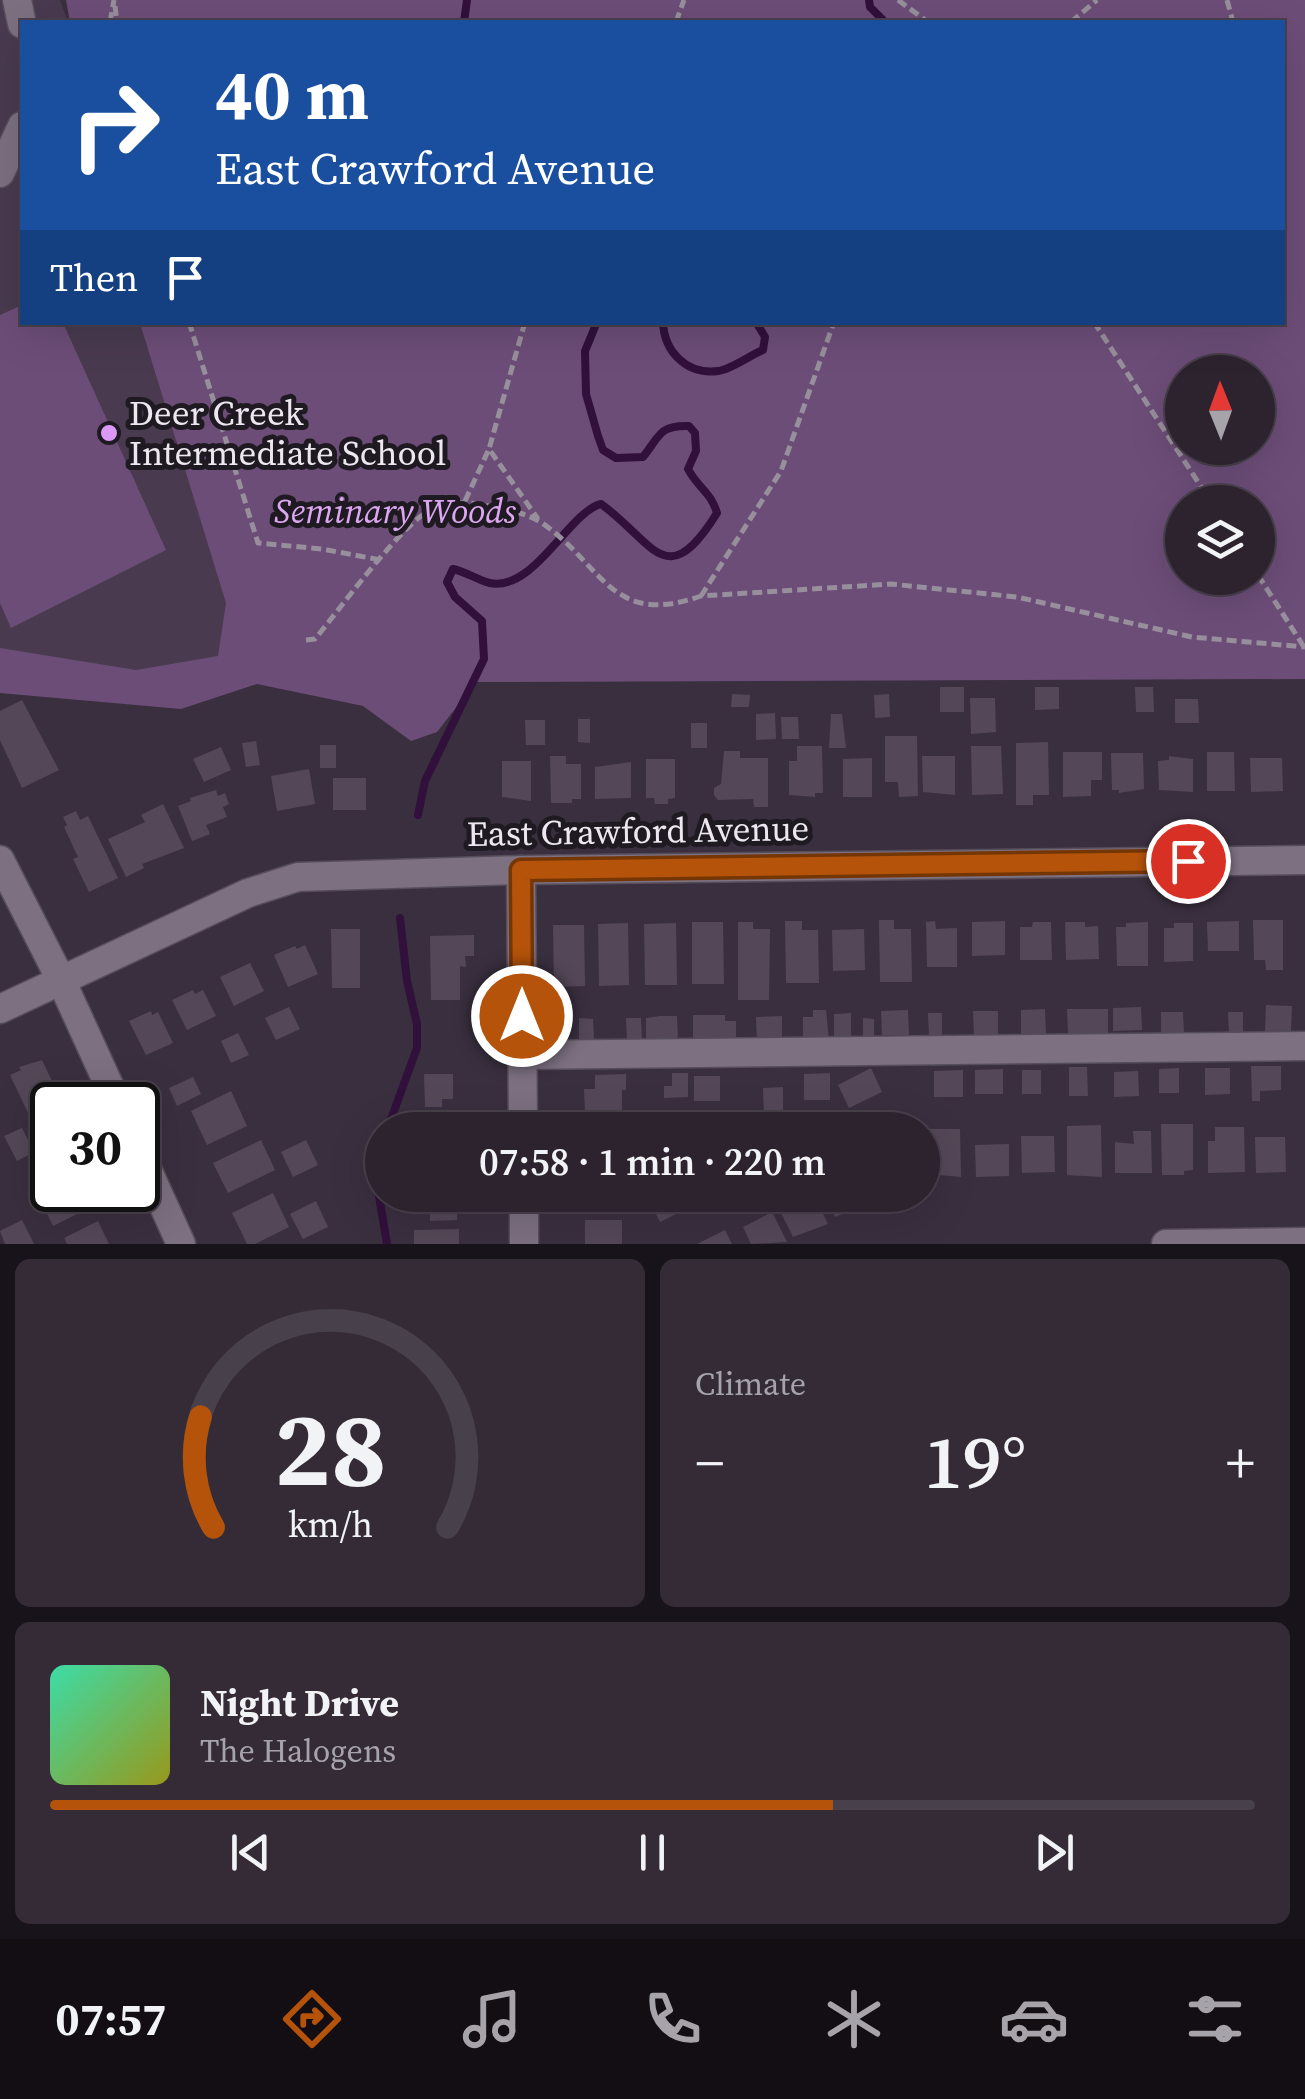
<!DOCTYPE html>
<html lang="en">
<head>
<meta charset="utf-8">
<style>
	body { margin:0; font-family:"Source Serif 4",serif; background:#342b37; color:#f1f3f6; height:100vh; display:flex; flex-direction:column; font-size:38px; white-space:nowrap }
	* { box-sizing:border-box; margin:0 }
	p { font-size:32px; color:#a6a4aa }
	.icon { flex:none; width:55px; height:55px; fill:none; stroke:currentColor; stroke-width:2; stroke-linecap:round; stroke-linejoin:round }
	.map { position:relative; height:1244px; overflow:hidden }
	.panel { display:flex; flex-direction:column; gap:15px; padding:15px; background:#18131a; flex:1 }
	.panel>* { flex:none }
	.banner { position:absolute; left:20px; top:20px; width:1265px; height:305px; border-radius:0px; box-shadow:0 10px 40px #0002,0 0 0 2px #48404b; background:#1a4fa0; color:#fff; overflow:hidden }
	.needle { width:65px; rotate:359deg }
	.buttons { position:absolute; left:1165px; top:355px; display:grid; gap:20px }
	.buttons a { display:grid; place-items:center; width:110px; height:110px; border-radius:50%; background:#2c232f; box-shadow:0 10px 40px #0002,0 0 0 2px #48404b; font-size:50px }
	.speed { position:absolute; left:30px; top:1082px; display:flex; gap:20px; font-size:50px; font-weight:700; text-align:center }
	.speed>* { display:grid; place-content:center; width:130px; height:130px; border-radius:50%; background:#2c232f; box-shadow:0 10px 40px #0002,0 0 0 2px #48404b; line-height:1 }
	.speed .limit { border:5px solid #111; border-radius:15px; background:#fff; color:#111 }
	.pin { position:absolute; display:grid; place-items:center; width:85px; height:85px; color:#fff; margin:-42px; border:5px solid #fff; border-radius:50%; box-shadow:0 2px 10px #0007 }
	.me { position:absolute; width:110px; margin:-55px; rotate:0deg; stroke-linejoin:round; filter:drop-shadow(0 0 8px #0008) }
	.turn { display:flex; align-items:center; gap:35px; height:210px; padding:0 30px; font-size:45px }
	.turn .icon { width:130px; height:130px; stroke-width:2.5 }
	.turn b { display:block; font-size:70px; line-height:85px }
	.then { display:flex; align-items:center; height:95px; padding:0 30px; background:#0003; gap:20px; font-size:38px }
	.big { font-size:75px; font-weight:600; line-height:1.1 }
	.panel .tile { flex:1; display:flex; flex-direction:column; justify-content:center; gap:15px; min-width:0; padding:0 35px; border-radius:15px; background:#342b37 }
	.panel .dial { align-items:center; gap:0 }
	.dial svg { height:260px; overflow:visible; fill:none; stroke:#48404b; stroke-width:7; stroke-linecap:round; text-anchor:middle }
	.dial text { fill:#f1f3f6; stroke:none }
	.song { display:flex; align-items:center; gap:30px }
	.cover { width:120px; height:120px; border-radius:15px; background:linear-gradient(135deg,hsl(160 70% 55%),hsl(60 70% 35%)) }
	.played { height:10px; border-radius:5px; background:linear-gradient(90deg,#b45309 65%,#48404b 65%) }
	.keys { display:flex; justify-content:space-around; direction:ltr }
	.heat { display:flex; justify-content:space-between; align-items:center; font-size:55px; direction:ltr }
	.panel .tiles { flex:1; display:grid; gap:15px; grid-template-columns:1fr 1fr }
	.tile:last-child { grid-column:span 2 }
	.trip { position:absolute; left:365px; top:1112px; width:575px; height:100px; border-radius:50px; background:#2c232f; box-shadow:0 10px 40px #0002,0 0 0 2px #48404b; font-weight:600; line-height:100px; text-align:center }
	.tabs { display:flex; height:160px; justify-content:space-around; align-items:center; background:#120e13; color:#a6a4aa }
	.tabs .icon { width:70px; height:70px }
	.tabs .active { color:#b45309 }
	.tabs b { font-size:45px; color:#f1f3f6 }
	.map>svg:first-child { display:block }
	.built { fill:#493a4f }
	.green { fill:#6c4d78; fill-rule:evenodd }
	.lines { fill:none; stroke-linecap:round; stroke-linejoin:round }
	.stream { stroke:#31103c; stroke-width:8 }
	.building { fill:#544858 }
	.minor-casing { stroke:#564d5a; stroke-width:31 }
	.path { stroke:#978f9b; stroke-width:5; stroke-dasharray:10 5; stroke-linecap:butt }
	.minor { stroke:#7c7081; stroke-width:28 }
	.route-casing { stroke:#753606; stroke-width:25 }
	.route { stroke:#b45309; stroke-width:18 }
	.poi-dot { fill:#db99f5; stroke:#1f1a21; stroke-width:4 }
	.labels { text-anchor:middle; dominant-baseline:central; stroke-width:10; stroke-linejoin:round; paint-order:stroke }
	.poi-label { font-size:35px; fill:#eee7f1; stroke:#1f1a21; text-anchor:start }
	.park-label { font-size:35px; font-style:italic; fill:#dca7f1; stroke:#1f1a21 }
	.street-label { font-size:35px; fill:#eee7f1; stroke:#1f1a21 }
</style>
</head>
<body>
<div class="map">
<svg width="1305" height="1244" viewBox="0 0 1305 1244">
	<rect width="100%" height="100%" fill="#3a2f3f"/>
	<!-- built -->
	<polygon class="built" points="0,0 60,0 68,22 22,22 22,322 178,323 257,684 0,686"/>
	<!-- green -->
	<g class="green">
		<path d="M66,0h1239v679l-829,3 -39,50 -26,9 -48,-35 -106,-22 -76,25 -181,-16v-45l136,22 82,-14 8,-53 -86,-280 1142,-1v-300h-1212zM1182,372h76v76h-76zM1182,502h76v76h-76z"/>
		<polygon points="22,305 22,322 63,323 166,550 11,628 0,603 0,315"/>
	</g>
	<g class="lines">
		<!-- stream -->
		<g class="stream">
			<polyline points="869,0 870,7 883,20 882,22"/>
			<polyline points="464,22 467,0"/>
			<path d="M663,322c1,29 23,53 55,49 14,-2 32,-16 45,-21l2,-13 -9,-15"/>
			<path d="M418,815l7,-34 59,-122 -2,-38 -27,-24 -8,-15 6,-13c13,3 25,11 37,14 44,9 79,-71 111,-79 53,38 65,91 116,9 -6,-21 -19,-25 -29,-44l8,-18 -1,-18 -6,-7c-30,-1 -29,10 -46,31l-27,1 -13,-8 -5,-14 -12,-42 -1,-43 12,-29"/>
			<polyline points="387,1130 417,1048 417,1024 407,981 400,918"/>
			<polyline points="382,1150 376,1178 387,1244"/>
		</g>
	</g>
	<!-- building -->
	<g class="building">
		<rect x="940" y="687" width="24" height="25"/>
		<polygon points="1035,687 1059,687 1059,709 1035,710"/>
		<polygon points="1135,687 1153,687 1154,712 1136,712"/>
		<polygon points="732,694 750,695 749,707 731,707"/>
		<polygon points="889,694 890,717 875,718 874,695"/>
		<polygon points="970,698 995,698 996,732 971,734"/>
		<polygon points="1175,699 1198,699 1199,723 1175,723"/>
		<polygon points="22,700 59,770 22,788 0,740 0,711"/>
		<polygon points="775,713 776,739 756,740 756,714"/>
		<polygon points="831,714 842,714 846,748 829,748"/>
		<polygon points="781,717 798,717 799,739 782,739"/>
		<polygon points="578,719 590,719 590,743 578,742"/>
		<polygon points="525,720 545,720 545,745 526,745"/>
		<rect x="691" y="723" width="16" height="25"/>
		<polygon points="885,736 917,736 918,796 899,797 898,782 885,782"/>
		<polygon points="256,741 260,765 246,767 242,743"/>
		<polygon points="1048,742 1049,795 1033,795 1033,805 1016,805 1016,743"/>
		<rect x="320" y="745" width="16" height="23"/>
		<polygon points="797,746 822,746 823,793 815,793 815,797 789,795 789,761 797,761"/>
		<polygon points="971,746 1001,746 1003,794 972,795"/>
		<polygon points="221,747 231,770 204,782 193,759"/>
		<polygon points="724,751 740,751 740,758 768,758 768,807 754,807 753,799 718,800 714,795 714,788 721,784"/>
		<polygon points="1063,752 1102,752 1102,780 1091,780 1091,796 1063,797"/>
		<polygon points="1207,752 1234,752 1235,791 1207,791"/>
		<polygon points="1111,753 1143,753 1144,789 1119,793 1119,790 1112,790"/>
		<polygon points="550,756 566,756 566,764 581,764 581,799 572,799 572,803 551,803"/>
		<polygon points="922,756 955,756 955,795 923,792"/>
		<polygon points="1169,756 1193,759 1193,792 1159,790 1158,761 1169,760"/>
		<polygon points="872,758 872,797 843,797 843,759"/>
		<polygon points="1250,758 1282,758 1283,791 1251,792"/>
		<polygon points="646,759 675,759 675,798 668,799 668,804 655,804 654,798 646,798"/>
		<polygon points="502,761 531,761 531,801 502,797"/>
		<polygon points="631,762 631,798 595,799 595,767"/>
		<polygon points="309,769 315,804 277,811 271,776"/>
		<rect x="333" y="778" width="33" height="32"/>
		<polygon points="216,790 218,796 225,793 229,804 223,807 227,817 206,825 210,834 192,841 178,806 191,801 190,798"/>
		<polygon points="163,804 184,848 142,864 144,868 126,877 108,839 145,822 141,815"/>
		<polygon points="76,811 80,820 88,816 118,878 89,892 73,859 78,857 64,827 67,825 63,817"/>
		<polygon points="879,920 894,920 894,929 911,929 912,982 880,982"/>
		<polygon points="1253,920 1283,920 1283,970 1266,970 1265,960 1254,960"/>
		<polygon points="785,921 802,921 802,930 818,930 819,983 786,983"/>
		<polygon points="935,921 936,929 957,928 957,967 927,967 926,922"/>
		<polygon points="1005,921 1005,955 972,956 972,922"/>
		<polygon points="1239,921 1239,951 1208,951 1207,922"/>
		<polygon points="692,922 723,922 724,984 692,984"/>
		<polygon points="738,922 753,922 753,929 770,929 769,1000 738,1000"/>
		<polygon points="1033,922 1051,922 1052,960 1020,960 1020,927 1032,927"/>
		<polygon points="1065,922 1085,922 1085,927 1098,926 1099,959 1066,960"/>
		<polygon points="1148,922 1148,966 1117,966 1116,927 1126,927 1126,923"/>
		<polygon points="628,923 629,985 599,986 598,924"/>
		<polygon points="676,923 677,985 645,985 644,924"/>
		<polygon points="1174,923 1193,923 1193,961 1164,962 1164,928 1174,928"/>
		<polygon points="553,925 584,925 585,986 554,987"/>
		<polygon points="331,929 360,929 360,988 332,988"/>
		<polygon points="864,929 865,970 833,971 832,930"/>
		<polygon points="474,935 474,956 465,956 466,967 460,966 460,1000 431,1000 430,936"/>
		<polygon points="305,945 318,974 288,987 274,955 295,946 297,949"/>
		<polygon points="250,963 264,991 234,1006 220,977"/>
		<polygon points="193,990 195,994 203,990 216,1016 187,1030 172,1000"/>
		<polygon points="1266,1005 1292,1006 1291,1031 1265,1031"/>
		<polygon points="289,1007 300,1029 276,1040 265,1018"/>
		<polygon points="1141,1007 1142,1030 1113,1031 1113,1008"/>
		<polygon points="1045,1009 1046,1035 1021,1035 1021,1010"/>
		<polygon points="1067,1009 1108,1009 1108,1034 1068,1034"/>
		<polygon points="813,1010 826,1010 829,1040 803,1041 803,1017 813,1017"/>
		<polygon points="908,1010 909,1035 882,1035 881,1011"/>
		<polygon points="151,1011 152,1015 158,1012 173,1043 146,1055 129,1021"/>
		<polygon points="973,1011 998,1011 998,1036 974,1036"/>
		<polygon points="1161,1012 1183,1012 1184,1035 1161,1036"/>
		<polygon points="1228,1012 1243,1012 1243,1034 1229,1034"/>
		<polygon points="851,1013 851,1037 834,1037 834,1014"/>
		<polygon points="928,1013 942,1013 942,1035 929,1036"/>
		<polygon points="693,1015 725,1015 725,1021 736,1021 736,1039 693,1043"/>
		<polygon points="660,1016 677,1016 678,1040 646,1040 646,1018"/>
		<polygon points="782,1016 782,1044 757,1044 756,1017"/>
		<polygon points="579,1018 593,1019 594,1041 579,1041"/>
		<polygon points="626,1018 641,1018 642,1041 627,1041"/>
		<polygon points="863,1018 874,1019 874,1037 863,1038"/>
		<polygon points="238,1033 249,1055 231,1063 221,1041"/>
		<polygon points="42,1060 61,1100 29,1115 10,1075 21,1070 19,1067"/>
		<polygon points="1251,1066 1281,1066 1281,1090 1260,1091 1260,1101 1252,1101"/>
		<polygon points="1069,1067 1087,1067 1088,1096 1069,1096"/>
		<polygon points="871,1068 882,1092 849,1108 838,1085"/>
		<polygon points="1179,1068 1179,1093 1159,1093 1159,1069"/>
		<polygon points="1205,1068 1230,1068 1230,1094 1205,1095"/>
		<polygon points="1003,1069 1003,1094 975,1094 975,1070"/>
		<polygon points="963,1070 963,1097 934,1097 934,1071"/>
		<rect x="1022" y="1070" width="19" height="24"/>
		<polygon points="1138,1071 1139,1096 1114,1097 1114,1072"/>
		<polygon points="672,1073 688,1073 688,1097 664,1098 664,1086 672,1086"/>
		<polygon points="830,1073 830,1100 804,1100 804,1074"/>
		<polygon points="424,1074 453,1074 453,1099 442,1099 442,1107 425,1107"/>
		<polygon points="626,1074 626,1090 622,1090 622,1117 593,1117 593,1113 585,1113 584,1089 595,1089 595,1075"/>
		<rect x="694" y="1076" width="26" height="25"/>
		<polygon points="193,1077 201,1094 177,1106 169,1088"/>
		<polygon points="783,1087 783,1119 764,1119 763,1088"/>
		<polygon points="231,1091 247,1126 207,1145 191,1111"/>
		<polygon points="418,1110 455,1110 456,1130 418,1130"/>
		<polygon points="1161,1124 1193,1124 1193,1170 1184,1171 1184,1175 1162,1175"/>
		<polygon points="1101,1125 1102,1177 1067,1175 1067,1126"/>
		<polygon points="1215,1127 1244,1127 1245,1172 1208,1173 1208,1141 1215,1141"/>
		<polygon points="22,1128 34,1152 17,1161 4,1136"/>
		<polygon points="926,1129 960,1129 961,1177 927,1174"/>
		<polygon points="1133,1131 1151,1131 1152,1173 1115,1173 1115,1142 1134,1144"/>
		<polygon points="1021,1136 1054,1136 1055,1172 1022,1173"/>
		<polygon points="52,1137 52,1163 45,1167 35,1146"/>
		<polygon points="1255,1137 1285,1137 1286,1172 1256,1173"/>
		<polygon points="261,1140 275,1170 228,1193 213,1163"/>
		<polygon points="306,1140 318,1165 293,1177 281,1152"/>
		<polygon points="1009,1144 1009,1176 976,1177 975,1145"/>
		<polygon points="52,1171 52,1190 88,1190 95,1205 53,1226 31,1181"/>
		<polygon points="273,1193 289,1227 255,1244 247,1244 232,1213"/>
		<polygon points="404,1195 457,1195 457,1220 430,1221 430,1208 404,1208"/>
		<polygon points="655,1195 670,1195 678,1213 660,1222 648,1198"/>
		<polygon points="772,1195 814,1195 828,1224 793,1237"/>
		<polygon points="824,1195 863,1195 867,1204 835,1217"/>
		<polygon points="316,1201 328,1227 303,1239 290,1214"/>
		<polygon points="772,1212 787,1242 751,1244 743,1227"/>
		<polygon points="22,1220 34,1244 5,1244 0,1231"/>
		<rect x="585" y="1220" width="37" height="24"/>
		<polygon points="98,1221 109,1244 67,1244 64,1238"/>
		<polygon points="459,1229 459,1244 414,1244 414,1230"/>
		<polygon points="725,1230 732,1244 697,1244"/>
	</g>
	<g class="lines">
		<!-- minor casing -->
		<g class="minor-casing">
			<g id="minor">
				<polyline points="17,0 22,24"/>
				<polyline points="0,173 22,126"/>
				<polyline points="0,860 61,980 118,1105"/>
				<polyline points="521,870 523,1130"/>
				<polyline points="0,1009 248,893 298,877 521,870 1305,860"/>
				<polyline points="522,1055 1305,1046"/>
				<polyline points="138,1149 181,1244"/>
				<polyline points="524,1195 524,1244"/>
				<polyline points="1166,1244 1305,1242"/>
			</g>
		</g>
		<!-- path -->
		<g class="path">
			<polyline points="898,0 928,22"/>
			<polyline points="1227,0 1233,22"/>
			<polyline points="115,6 117,22"/>
			<polyline points="110,22 114,0"/>
			<polyline points="676,22 684,0"/>
			<polyline points="1071,22 1097,0"/>
			<polyline points="189,322 258,543 322,549 381,560"/>
			<polyline points="525,322 489,449 538,519"/>
			<polyline points="1094,322 1211,502"/>
			<polyline points="465,501 489,449"/>
			<polyline points="1258,575 1304,647"/>
			<polyline points="701,596 781,471 834,322"/>
			<path d="M306,640l9,-1c25,-30 87,-116 117,-130 16,-8 35,-7 52,-4 18,3 43,8 58,18 61,42 69,105 159,73l190,-12 126,13 175,40 113,10"/>
		</g>
		<!-- minor -->
		<use href="#minor" class="minor"/>
	</g>
	<g class="lines">
		<!-- route casing -->
		<g class="route-casing">
			<polyline id="route" points="522,1016 521,870 1188,861"/>
		</g>
		<!-- route -->
		<use href="#route" class="route"/>
	</g>
	<!-- markers -->
	<circle class="poi-dot" cx="109" cy="433" r="10"/>
	<g class="labels">
		<!-- poi labels -->
		<g class="poi-label">
			<text x="129" y="413">Deer Creek<tspan x="129" dy="40">Intermediate School</tspan></text>
		</g>
		<!-- park labels -->
		<g class="park-label">
			<text x="395" y="511">Seminary Woods</text>
		</g>
		<!-- street labels -->
		<g class="street-label">
			<text transform="translate(638 831) rotate(-1)">East Crawford Avenue</text>
		</g>
	</g>
</svg>
<div class="buttons">
<a><svg class="needle" viewBox="-14 -14 28 28"><path d="M0-13l5 13h-10z" fill="#e53935"/><path d="M0 13l5-13h-10z" fill="#a6a4aa"/></svg></a>
<a><svg class="icon" aria-label="layers" viewBox="0 0 24 24"><path d="M12 4l9 5-9 5-9-5zM3 14l9 5 9-5"/></svg></a>
</div>
<div class="speed"><div class="limit">30</div></div>
<div class="pin" style="left:1188px;top:861px;background:#d93025"><svg class="icon" aria-label="arrive" viewBox="0 0 24 24"><path d="M6 21V4h12l-3 4 3 4H6"/></svg></div>
<svg class="me" style="left:522px;top:1016px" viewBox="-20 -20 40 40"><circle r="17" fill="#b45309" stroke="#fff" stroke-width="3"/><path d="M0-11L8 9 0 5-8 9z" fill="#fff"/></svg>
<div class="trip">07:58 · 1 min · 220 m</div>
<div class="banner">
<div class="turn"><svg class="icon" aria-label="right" viewBox="0 0 24 24"><path d="M7 20v-9h11M14 6l5 5-5 5"/></svg><div><b>40 m</b>East Crawford Avenue</div></div>
<div class="then">Then<svg class="icon" aria-label="arrive" viewBox="0 0 24 24"><path d="M6 21V4h12l-3 4 3 4H6"/></svg></div>
</div>
</div>
<section class="panel">
<div class="tiles">
<div class="tile dial"><svg viewBox="0 0 100 80">
<path d="M14 69A42 42 0 1 1 86 69"/>
<path d="M14 69A42 42 0 0 1 10 35" stroke="#b45309"/>
<text x="50" y="56" font-size="32" font-weight="700">28</text>
<text x="50" y="72" font-size="11">km/h</text>
</svg></div>
<div class="tile"><p>Climate</p>
<div class="heat"><a>−</a><b class="big">19°</b><a>+</a></div>
</div>
<div class="tile">
<div class="song"><i class="cover"></i><div><b>Night Drive</b><p>The Halogens</p></div></div>
<div class="played"></div>
<div class="keys"><svg class="icon" aria-label="previous" viewBox="0 0 24 24"><path d="M18 5L8 12l10 7zM5 5v14"/></svg><svg class="icon" aria-label="pause" viewBox="0 0 24 24"><path d="M8 5v14M16 5v14"/></svg><svg class="icon" aria-label="next" viewBox="0 0 24 24"><path d="M6 5l10 7-10 7zM19 5v14"/></svg></div>
</div>
</div>
</section>
<nav class="tabs">
<b>07:57</b>
<svg class="icon active" aria-label="directions" viewBox="0 0 24 24"><path d="M12 3l9 9-9 9-9-9zM9 14v-3h6M13 9l2 2-2 2"/></svg>
<svg class="icon" aria-label="music" viewBox="0 0 24 24"><path d="M9 18V5l10-2v13"/><circle cx="6" cy="18" r="3"/><circle cx="16" cy="16" r="3"/></svg>
<svg class="icon" aria-label="phone" viewBox="0 0 24 24"><path d="M5 4h4l2 5-3 2q2 4 5 5l2-3 5 2v4C11 20 4 13 5 4z"/></svg>
<svg class="icon" aria-label="climate" viewBox="0 0 24 24"><path d="M12 3v18M4 7l16 10M4 17L20 7"/></svg>
<svg class="icon" aria-label="car" viewBox="0 0 24 24"><path d="M5 17H2v-5l4-1 3-4h7l3 4 3 1v5h-3M9 17h6M6 11h13"/><circle cx="7" cy="17" r="2"/><circle cx="17" cy="17" r="2"/></svg>
<svg class="icon" aria-label="filters" viewBox="0 0 24 24"><path d="M4 7h16M4 17h16"/><circle cx="9" cy="7" r="2"/><circle cx="15" cy="17" r="2"/></svg>
</nav>
</body>
</html>
